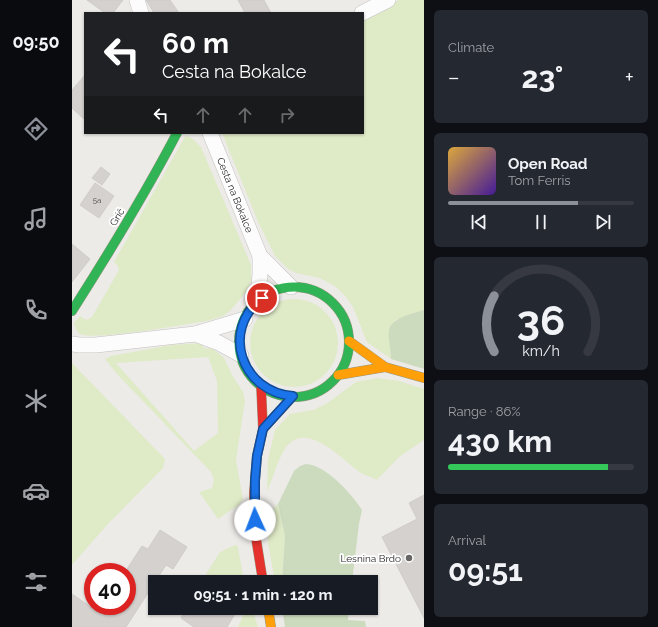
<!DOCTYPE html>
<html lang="en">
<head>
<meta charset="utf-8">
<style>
	body { margin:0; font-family:Raleway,sans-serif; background:#242831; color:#f1f3f6; height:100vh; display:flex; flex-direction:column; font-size:15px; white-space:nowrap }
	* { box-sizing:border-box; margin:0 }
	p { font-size:13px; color:#9ea1a6 }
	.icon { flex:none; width:22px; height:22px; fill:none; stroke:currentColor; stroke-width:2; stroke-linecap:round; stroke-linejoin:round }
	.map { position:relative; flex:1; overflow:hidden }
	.details { display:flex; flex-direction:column; gap:10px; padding:10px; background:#0d0f14; width:234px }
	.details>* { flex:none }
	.guide { position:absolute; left:12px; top:12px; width:280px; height:122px; border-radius:0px; box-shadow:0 1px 3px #0004; background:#202124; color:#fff; overflow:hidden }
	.speed { position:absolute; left:12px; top:563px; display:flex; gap:8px; font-size:20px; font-weight:700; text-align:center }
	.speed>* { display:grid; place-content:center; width:52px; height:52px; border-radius:50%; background:#171b24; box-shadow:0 1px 3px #0004; line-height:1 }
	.speed .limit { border:6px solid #d22; background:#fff; color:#111 }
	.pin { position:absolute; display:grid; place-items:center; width:34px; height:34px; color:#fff; margin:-17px; border:2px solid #fff; border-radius:50%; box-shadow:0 1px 4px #0007 }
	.me { position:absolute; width:44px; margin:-22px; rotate:358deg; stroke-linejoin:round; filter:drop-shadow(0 0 3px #0008) }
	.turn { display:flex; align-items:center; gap:14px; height:84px; padding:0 12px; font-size:18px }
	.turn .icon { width:52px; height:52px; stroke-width:2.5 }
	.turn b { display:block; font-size:28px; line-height:34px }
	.lanes { display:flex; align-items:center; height:38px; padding:0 12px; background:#0003; justify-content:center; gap:20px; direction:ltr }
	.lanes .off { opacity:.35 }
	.big { font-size:30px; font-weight:700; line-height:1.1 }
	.details .tile { flex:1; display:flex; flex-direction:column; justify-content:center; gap:6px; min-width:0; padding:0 14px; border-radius:6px; background:#242831 }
	.details .dial { align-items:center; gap:0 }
	.dial svg { height:104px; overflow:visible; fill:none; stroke:#363941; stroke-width:7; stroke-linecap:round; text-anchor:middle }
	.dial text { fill:#f1f3f6; stroke:none }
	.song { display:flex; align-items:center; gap:12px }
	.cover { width:48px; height:48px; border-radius:6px; background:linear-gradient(135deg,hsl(40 70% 55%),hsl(260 70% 35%)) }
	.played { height:4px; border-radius:2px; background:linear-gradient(90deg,#8c9099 70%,#363941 70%) }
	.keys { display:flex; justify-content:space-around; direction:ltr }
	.heat { display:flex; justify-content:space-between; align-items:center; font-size:22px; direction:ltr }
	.charge { height:6px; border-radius:3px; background:linear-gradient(90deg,#34c759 86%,#363941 0) }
	.trip { position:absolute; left:76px; top:575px; width:230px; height:40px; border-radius:0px; background:#171b24; box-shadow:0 1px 3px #0004; font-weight:700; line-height:40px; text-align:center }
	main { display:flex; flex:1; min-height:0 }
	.tab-bar { display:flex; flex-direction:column; width:72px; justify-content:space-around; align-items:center; background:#090b0e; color:#9ea1a6 }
	.tab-bar .icon { width:28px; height:28px }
	.tab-bar .current { color:#8c9099 }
	.tab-bar b { font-size:18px; color:#f1f3f6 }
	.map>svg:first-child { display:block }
	.grass { fill:#dfeac7; fill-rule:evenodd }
	.forest { fill:#ccdbbe }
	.building { fill:#d4d1cf; stroke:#d0ccc9 }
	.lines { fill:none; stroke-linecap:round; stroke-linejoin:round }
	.street-casing { stroke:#c3c2c0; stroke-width:16 }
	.fast-casing { stroke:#979680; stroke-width:10 }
	.slow-casing { stroke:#979680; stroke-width:10 }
	.jam-casing { stroke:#979680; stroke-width:10 }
	.street { stroke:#fcfcfc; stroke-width:15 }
	.fast { stroke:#30b455; stroke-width:9 }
	.slow { stroke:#ff9f0a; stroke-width:9 }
	.jam { stroke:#e5322d; stroke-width:9 }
	.route-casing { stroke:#114b97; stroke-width:10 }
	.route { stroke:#1a73e8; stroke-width:7 }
	.poi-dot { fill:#676665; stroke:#fff; stroke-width:1.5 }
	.labels { text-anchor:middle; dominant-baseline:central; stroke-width:3.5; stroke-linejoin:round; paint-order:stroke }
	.number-label { font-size:8px; fill:#4c4c4b }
	.street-label { font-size:10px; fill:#1f1f1f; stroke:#fff }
	.poi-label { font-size:10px; fill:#1f1f1f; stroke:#fff; text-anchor:end }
</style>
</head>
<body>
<main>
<nav class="tab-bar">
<b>09:50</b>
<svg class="icon current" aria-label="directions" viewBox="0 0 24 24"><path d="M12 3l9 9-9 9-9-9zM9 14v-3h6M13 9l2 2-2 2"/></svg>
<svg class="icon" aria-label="music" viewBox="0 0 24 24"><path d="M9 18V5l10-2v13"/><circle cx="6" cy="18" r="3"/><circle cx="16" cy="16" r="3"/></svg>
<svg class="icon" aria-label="phone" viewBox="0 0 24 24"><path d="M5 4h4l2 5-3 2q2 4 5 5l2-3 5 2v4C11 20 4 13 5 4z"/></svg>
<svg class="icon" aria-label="climate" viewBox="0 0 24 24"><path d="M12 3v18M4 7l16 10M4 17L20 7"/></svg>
<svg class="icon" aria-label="car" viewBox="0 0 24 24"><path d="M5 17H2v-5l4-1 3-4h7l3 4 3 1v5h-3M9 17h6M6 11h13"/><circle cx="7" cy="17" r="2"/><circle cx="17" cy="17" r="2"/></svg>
<svg class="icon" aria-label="filters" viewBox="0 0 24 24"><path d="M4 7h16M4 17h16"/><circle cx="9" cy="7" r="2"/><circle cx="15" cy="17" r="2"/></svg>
</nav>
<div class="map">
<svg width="352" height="627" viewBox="0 0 352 627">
	<rect width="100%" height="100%" fill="#edebe8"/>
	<!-- grass -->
	<g class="grass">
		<polygon points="327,0 352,0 352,310 324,320 317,329 319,359 295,342 281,307 274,297 264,287 248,278 224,273 216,269 203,256 187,224 150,133 291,133 291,20 310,8"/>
		<path d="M114,135l8,5 7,7 50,118v16l-6,12 -15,18 -7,5 -16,5c-20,3 -113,20 -127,13 -3,-2 -5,-7 -6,-11l6,-7 6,4 6,-3 27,-47 -2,-5 -3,-3z"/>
		<circle cx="222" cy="343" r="44"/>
		<path d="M131,343v5l10,1 11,9 8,17 11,17 2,9 -9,59 7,39 -4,6 -21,14 -19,-27 13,-4 2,-8 -3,-8 -95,-99 -11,-14 6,-3 60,-11zM136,357l9,24 1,52 -24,18 -78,-88z"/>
		<polygon points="0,363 93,459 91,468 35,525 0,565"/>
		<path d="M305,378l22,3 25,8v51l-25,17 -22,23c-4,-2 -9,-4 -14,-6 -20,-12 -55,-55 -77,-27 -7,10 -14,33 -19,45l1,-33 7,-29 15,-16 23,-4 13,-6 30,-22z"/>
		<polygon points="206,504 213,536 210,582 203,582 196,542 193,516"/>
		<polygon points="163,545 164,545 166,547 172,582 141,582 134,578 134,574 148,552"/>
		<polygon points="171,608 180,608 186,627 166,627 172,613"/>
	</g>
	<!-- forest -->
	<g class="forest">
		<path d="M352,310v59l-33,-10c0,-9 -3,-20 -2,-29 2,-12 25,-17 35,-20z"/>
		<path d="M234,464c20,1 46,30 56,46l-3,14 -7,58h-70l3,-46 -7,-32 16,-33 6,-5z"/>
		<polygon points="210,608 277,608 276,620 293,621 294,627 213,627"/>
	</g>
	<!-- building -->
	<g class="building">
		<polygon points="15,0 51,0 41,13 33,13"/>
		<polygon points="74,0 98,0 107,13 82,13"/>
		<polygon points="166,0 192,0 199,13 173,13"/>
		<polygon points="13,75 13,120 0,108 0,90"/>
		<polygon points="29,167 38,174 30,185 20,178"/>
		<polygon points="23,183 42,196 27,218 8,205"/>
		<polygon points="0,244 18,259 0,282"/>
		<polygon points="352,495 352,618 310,537 345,519 337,503"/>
		<polygon points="88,530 115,547 101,569 94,565 54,627 0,627 0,594 26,612 30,606 55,606 55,569 70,546 76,549"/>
		<polygon points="115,608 155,608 163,614 155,627 122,627 109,618"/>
	</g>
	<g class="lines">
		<!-- street casing -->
		<g class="street-casing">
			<g id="street">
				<polyline points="65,0 69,13"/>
				<polyline points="290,13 316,0"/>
				<polyline points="138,133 188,256 188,275 185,302"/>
				<polyline points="188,256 219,287"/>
				<polyline points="123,334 147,343 169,355"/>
				<polyline points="0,344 7,345 24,345 123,334 173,319"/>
			</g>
		</g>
		<!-- fast casing -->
		<g class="fast-casing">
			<g id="fast">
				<circle cx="222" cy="342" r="55"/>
				<path d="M0,311c37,-58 73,-117 105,-178"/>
			</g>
		</g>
		<!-- slow casing -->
		<g class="slow-casing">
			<g id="slow">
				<polyline points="277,341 313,367 352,378"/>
				<polyline points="266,375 313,367"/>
				<polyline points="196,608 199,627"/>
			</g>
		</g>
		<!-- jam casing -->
		<g class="jam-casing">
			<g id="jam">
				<polyline points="189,385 191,429 185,456 182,492 183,532 191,582"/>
				<polyline points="191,429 221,396"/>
			</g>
		</g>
		<!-- street -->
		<use href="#street" class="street"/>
		<!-- fast -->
		<use href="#fast" class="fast"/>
		<!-- slow -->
		<use href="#slow" class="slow"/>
		<!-- jam -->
		<use href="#jam" class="jam"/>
	</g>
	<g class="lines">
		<!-- route casing -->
		<g class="route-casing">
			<path id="route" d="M183,520v-40l2,-24 6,-27 30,-33c-51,-4 -73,-65 -31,-98"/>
		</g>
		<!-- route -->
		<use href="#route" class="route"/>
	</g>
	<!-- markers -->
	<circle class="poi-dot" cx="337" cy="558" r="4"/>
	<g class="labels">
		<!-- number labels -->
		<g class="number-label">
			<text x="25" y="200">5a</text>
		</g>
		<!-- street labels -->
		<g class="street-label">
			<text transform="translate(163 195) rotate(68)">Cesta na Bokalce</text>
			<text transform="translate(45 217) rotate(-59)">Grič</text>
		</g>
		<!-- poi labels -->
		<g class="poi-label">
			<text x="329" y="558">Lesnina Brdo</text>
		</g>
	</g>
</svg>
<div class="speed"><div class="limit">40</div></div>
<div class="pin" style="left:190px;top:298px;background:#d93025"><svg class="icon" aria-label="arrive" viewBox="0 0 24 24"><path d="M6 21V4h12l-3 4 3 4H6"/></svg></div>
<svg class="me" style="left:183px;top:520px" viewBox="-20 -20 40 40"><circle r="19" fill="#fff"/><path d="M0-13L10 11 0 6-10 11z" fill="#1a73e8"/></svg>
<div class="trip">09:51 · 1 min · 120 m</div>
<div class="guide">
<div class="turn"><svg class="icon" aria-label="left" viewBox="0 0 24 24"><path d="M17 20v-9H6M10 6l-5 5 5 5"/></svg><div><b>60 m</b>Cesta na Bokalce</div></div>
<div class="lanes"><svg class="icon" aria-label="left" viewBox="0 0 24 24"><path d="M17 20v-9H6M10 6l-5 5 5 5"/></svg><svg class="icon off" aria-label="ahead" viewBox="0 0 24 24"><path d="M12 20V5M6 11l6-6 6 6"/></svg><svg class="icon off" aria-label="ahead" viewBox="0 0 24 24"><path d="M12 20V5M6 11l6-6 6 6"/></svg><svg class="icon off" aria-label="right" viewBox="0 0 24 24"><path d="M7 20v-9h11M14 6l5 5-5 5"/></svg></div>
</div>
</div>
<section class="details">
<div class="tile"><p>Climate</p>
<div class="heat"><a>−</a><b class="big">23°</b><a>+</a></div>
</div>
<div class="tile">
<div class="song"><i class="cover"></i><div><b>Open Road</b><p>Tom Ferris</p></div></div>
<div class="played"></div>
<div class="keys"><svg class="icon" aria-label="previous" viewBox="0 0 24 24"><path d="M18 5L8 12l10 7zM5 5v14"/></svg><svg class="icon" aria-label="pause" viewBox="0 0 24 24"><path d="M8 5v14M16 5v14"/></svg><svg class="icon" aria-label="next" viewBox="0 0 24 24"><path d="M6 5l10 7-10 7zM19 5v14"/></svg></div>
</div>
<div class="tile dial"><svg viewBox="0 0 100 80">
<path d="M14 69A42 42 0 1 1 86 69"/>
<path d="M14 69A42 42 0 0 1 14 26" stroke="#8c9099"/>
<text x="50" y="56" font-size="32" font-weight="700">36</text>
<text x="50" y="72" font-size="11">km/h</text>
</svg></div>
<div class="tile"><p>Range · 86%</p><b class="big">430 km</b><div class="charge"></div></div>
<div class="tile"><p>Arrival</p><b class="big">09:51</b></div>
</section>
</main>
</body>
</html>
